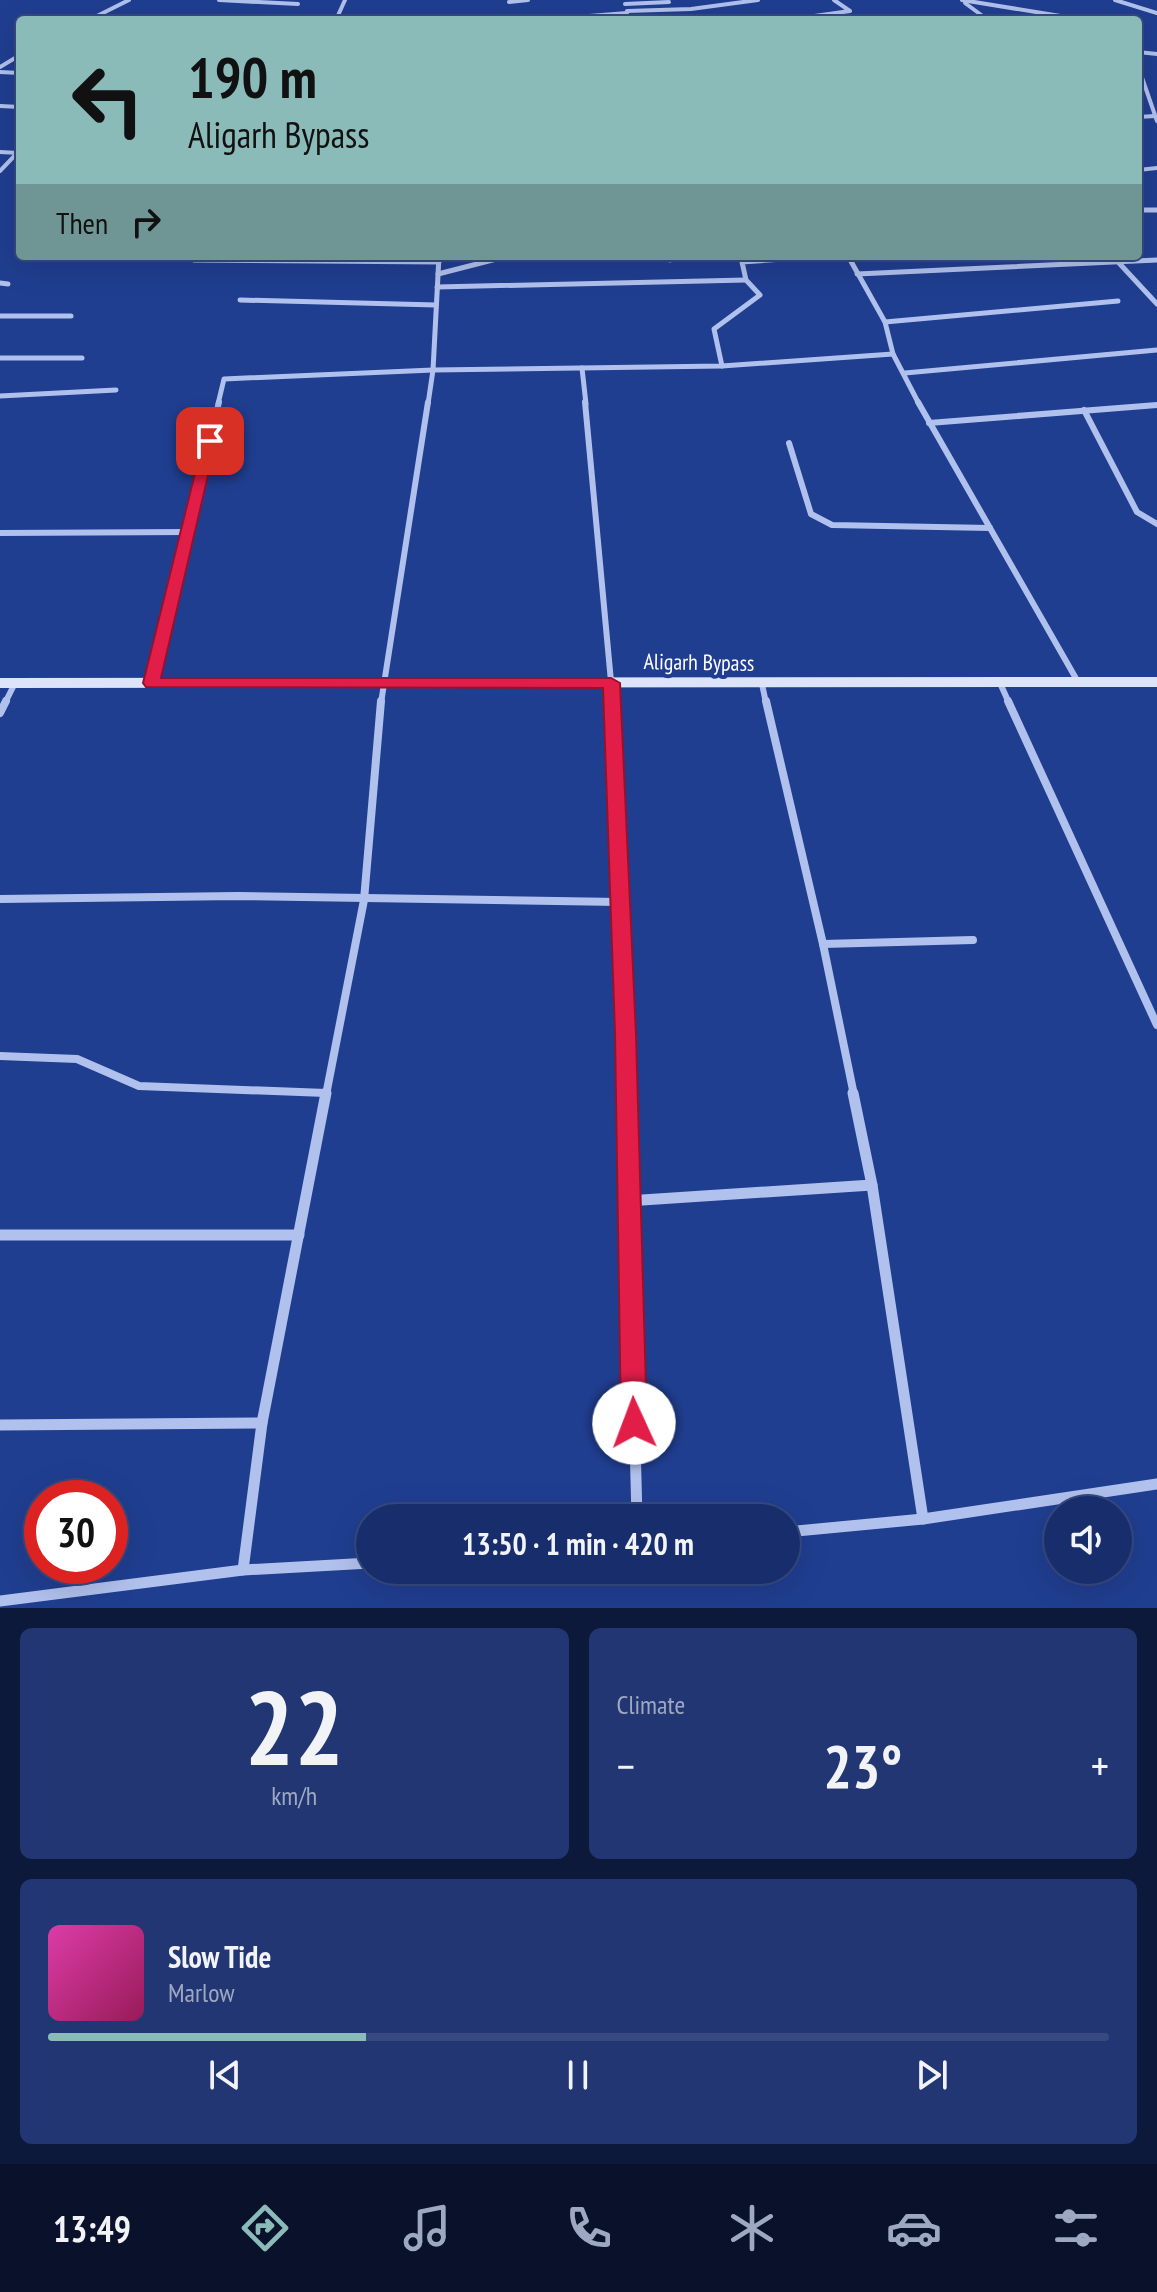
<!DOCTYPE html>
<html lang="en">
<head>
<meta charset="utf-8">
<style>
	body { margin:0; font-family:"PT Sans Narrow",sans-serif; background:#213672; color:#f1f3f6; height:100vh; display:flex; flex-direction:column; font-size:30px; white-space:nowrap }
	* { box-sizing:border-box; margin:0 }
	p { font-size:26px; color:#9fa8c2 }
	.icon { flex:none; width:44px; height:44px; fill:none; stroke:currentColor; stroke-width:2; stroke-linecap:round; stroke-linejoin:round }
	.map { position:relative; height:1608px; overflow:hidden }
	.drawer { display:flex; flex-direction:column; gap:20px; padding:20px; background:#0d193b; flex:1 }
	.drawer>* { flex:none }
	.banner { position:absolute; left:16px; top:16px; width:1126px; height:244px; border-radius:8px; box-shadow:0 8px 32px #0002,0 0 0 2px #364a7f; background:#8bbbb9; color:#111; overflow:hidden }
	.tools { position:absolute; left:1044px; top:1496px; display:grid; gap:16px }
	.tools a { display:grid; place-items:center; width:88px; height:88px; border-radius:50%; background:#182e6c; box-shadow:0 8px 32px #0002,0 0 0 2px #364a7f; font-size:40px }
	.speed { position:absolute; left:24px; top:1480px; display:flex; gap:16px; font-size:40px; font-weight:700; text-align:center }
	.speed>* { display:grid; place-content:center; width:104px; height:104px; border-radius:50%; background:#182e6c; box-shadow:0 8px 32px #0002,0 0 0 2px #364a7f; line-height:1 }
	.speed .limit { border:12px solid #d22; background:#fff; color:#111 }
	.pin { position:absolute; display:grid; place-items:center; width:68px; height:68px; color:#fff; margin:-34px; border-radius:16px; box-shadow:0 4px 12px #0006 }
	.me { position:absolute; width:88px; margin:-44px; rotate:358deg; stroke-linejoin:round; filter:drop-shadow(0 0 6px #0008) }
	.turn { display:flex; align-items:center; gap:28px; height:168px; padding:0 40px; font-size:36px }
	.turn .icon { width:104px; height:104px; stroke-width:2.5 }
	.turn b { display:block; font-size:56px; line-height:68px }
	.then { display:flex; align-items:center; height:76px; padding:0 40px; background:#0003; gap:16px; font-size:30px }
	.big { font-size:60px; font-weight:700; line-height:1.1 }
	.drawer .tile { flex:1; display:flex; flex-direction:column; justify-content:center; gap:12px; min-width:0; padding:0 28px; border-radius:12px; background:#213672 }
	.drawer .dial { align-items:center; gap:0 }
	.dial b { font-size:104px; line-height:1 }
	.song { display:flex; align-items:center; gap:24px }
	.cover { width:96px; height:96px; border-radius:12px; background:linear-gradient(135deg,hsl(320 70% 55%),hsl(330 70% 35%)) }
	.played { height:8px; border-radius:4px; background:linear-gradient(90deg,#8bbbb9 30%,#364a7f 30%) }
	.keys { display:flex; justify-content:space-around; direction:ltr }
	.heat { display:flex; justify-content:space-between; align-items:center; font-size:44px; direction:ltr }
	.drawer .tiles { flex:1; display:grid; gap:20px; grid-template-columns:1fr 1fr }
	.tile:last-child { grid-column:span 2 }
	.trip { position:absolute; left:356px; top:1504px; width:444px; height:80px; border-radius:40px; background:#182e6c; box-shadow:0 8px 32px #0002,0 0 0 2px #364a7f; font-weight:700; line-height:80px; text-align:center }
	.tabs { display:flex; height:128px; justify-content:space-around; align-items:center; background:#0a122b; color:#9fa8c2 }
	.tabs .icon { width:56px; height:56px }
	.tabs .on { color:#8bbbb9 }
	.tabs b { font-size:36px; color:#f1f3f6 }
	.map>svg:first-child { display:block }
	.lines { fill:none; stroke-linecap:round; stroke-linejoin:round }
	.street-far4 { stroke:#b1c1ed; stroke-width:4 }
	.street-far3 { stroke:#b1c1ed; stroke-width:5 }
	.street-far2 { stroke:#b1c1ed; stroke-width:6 }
	.street-far1 { stroke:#b1c1ed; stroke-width:8 }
	.street { stroke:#b1c1ed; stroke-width:11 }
	.secondary { fill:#dde4fa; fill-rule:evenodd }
	.route { fill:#e11d48; stroke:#92132f; stroke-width:2 }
	.labels { text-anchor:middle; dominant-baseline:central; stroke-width:8; stroke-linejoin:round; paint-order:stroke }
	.street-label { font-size:22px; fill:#fff; stroke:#203e90 }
</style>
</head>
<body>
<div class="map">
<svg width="1157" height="1608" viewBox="0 0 1157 1608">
	<rect width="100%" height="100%" fill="#203e90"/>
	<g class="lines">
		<!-- street-far4 -->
		<g class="street-far4">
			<polyline points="219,0 298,4"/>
			<polyline points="962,0 1085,20"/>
			<polyline points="1115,0 1157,13"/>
			<polyline points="509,2 528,0"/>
			<polyline points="965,3 988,20"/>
			<polyline points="625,4 669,2"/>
			<polyline points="627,11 691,9 758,0"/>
			<polyline points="89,20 129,0"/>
			<polyline points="336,20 345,0"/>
			<polyline points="539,20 627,13"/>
			<polyline points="786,20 850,11 834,0"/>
			<polyline points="1138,52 1157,54"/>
			<polyline points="1138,66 1157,121"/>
			<polyline points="0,67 20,55"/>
			<polyline points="0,72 20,73"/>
			<polyline points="0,106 20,107"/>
			<polyline points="1138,117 1155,116"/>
			<polyline points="0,152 19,153"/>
			<polyline points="1138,170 1157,168"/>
			<polyline points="0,171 20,150"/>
		</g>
		<!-- street-far3 -->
		<g class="street-far3">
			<polyline points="1138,210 1157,210"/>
			<polyline points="196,256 194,260 439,262"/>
			<polyline points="668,256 670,260"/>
			<polyline points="848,256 885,322 893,354 919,404"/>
			<polyline points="1119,263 1157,304"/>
			<polyline points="438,274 508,256"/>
			<polyline points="857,274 1157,260"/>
			<polyline points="0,283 8,284"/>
			<polyline points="437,287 746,280"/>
			<polyline points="240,300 436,305"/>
			<polyline points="0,316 71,316"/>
			<polyline points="885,322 1118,301"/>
			<polyline points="0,358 82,358"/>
			<polyline points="722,366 714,329 760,295 746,280 742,262 824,256"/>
			<polyline points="582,368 586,404"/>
			<polyline points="905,373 1157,350"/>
			<polyline points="0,396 116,390"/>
			<polyline points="218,404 224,379 433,370 722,366 893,354"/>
			<polyline points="428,404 433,370 439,256"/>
		</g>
		<!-- street-far2 -->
		<g class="street-far2">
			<polyline points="585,402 613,703"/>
			<polyline points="918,402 1078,682"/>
			<polyline points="1084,410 1137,512 1157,524"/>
			<polyline points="929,423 1157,405"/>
			<polyline points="789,443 811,514 832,525 990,528"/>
			<polyline points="0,533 188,532"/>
			<polyline points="152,683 219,402"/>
			<polyline points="1000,683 1009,703"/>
			<polyline points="762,684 766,703"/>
			<polyline points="5,703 15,683"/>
			<polyline points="381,703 428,402"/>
		</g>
		<!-- street-far1 -->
		<g class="street-far1">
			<polyline points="613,701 626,1095"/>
			<polyline points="766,701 823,944 854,1095"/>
			<polyline points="1008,701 1157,1025"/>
			<polyline points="0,713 6,701"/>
			<polyline points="0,899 238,896 619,902"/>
			<polyline points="823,944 973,940"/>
			<polyline points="0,1056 77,1059 139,1086 326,1093"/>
			<polyline points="326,1095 364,900 381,701"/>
		</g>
		<!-- street -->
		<g class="street">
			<polyline points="626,1093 637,1518"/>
			<polyline points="872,1185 923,1519"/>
			<polyline points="627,1201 872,1185 853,1093"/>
			<polyline points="0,1235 299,1235"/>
			<polyline points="0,1425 262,1423"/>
			<polyline points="786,1532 923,1519 1157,1484"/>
			<polyline points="243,1570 262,1423 326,1093"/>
			<polyline points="0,1601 243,1570 370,1563"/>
		</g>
		<!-- secondary -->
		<polygon class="secondary" points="1157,677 1157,687 0,688 0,678"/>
	</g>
	<!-- route -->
	<polygon class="route" points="210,437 216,441 161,678 611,678 620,683 636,1034 647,1423 643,1432 634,1436 624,1432 621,1423 615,1034 603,688 146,687 143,683 203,441"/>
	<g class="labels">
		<!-- street labels -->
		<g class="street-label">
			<text transform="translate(699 662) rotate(1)">Aligarh Bypass</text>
		</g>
	</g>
</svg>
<div class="tools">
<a><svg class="icon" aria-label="sound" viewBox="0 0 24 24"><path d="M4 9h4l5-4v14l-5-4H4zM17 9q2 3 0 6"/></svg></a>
</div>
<div class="speed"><div class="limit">30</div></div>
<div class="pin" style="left:210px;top:441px;background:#d93025"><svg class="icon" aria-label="arrive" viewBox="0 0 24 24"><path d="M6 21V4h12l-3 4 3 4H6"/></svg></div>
<svg class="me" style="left:634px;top:1423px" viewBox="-20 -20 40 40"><circle r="19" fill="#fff"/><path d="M0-13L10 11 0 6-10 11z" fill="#e11d48"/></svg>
<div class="trip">13:50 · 1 min · 420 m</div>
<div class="banner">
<div class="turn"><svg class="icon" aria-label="left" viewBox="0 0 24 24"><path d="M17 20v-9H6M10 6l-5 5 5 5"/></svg><div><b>190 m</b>Aligarh Bypass</div></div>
<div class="then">Then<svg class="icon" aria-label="right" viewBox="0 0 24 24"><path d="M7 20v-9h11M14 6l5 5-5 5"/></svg></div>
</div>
</div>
<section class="drawer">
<div class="tiles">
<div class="tile dial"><b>22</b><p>km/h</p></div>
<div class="tile"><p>Climate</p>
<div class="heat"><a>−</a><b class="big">23°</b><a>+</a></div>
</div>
<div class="tile">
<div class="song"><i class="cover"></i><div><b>Slow Tide</b><p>Marlow</p></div></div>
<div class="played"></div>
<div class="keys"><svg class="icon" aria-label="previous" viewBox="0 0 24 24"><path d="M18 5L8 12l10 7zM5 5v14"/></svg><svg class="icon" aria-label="pause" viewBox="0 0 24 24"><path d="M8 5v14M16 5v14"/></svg><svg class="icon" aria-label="next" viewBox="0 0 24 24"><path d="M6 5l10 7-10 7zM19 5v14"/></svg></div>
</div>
</div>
</section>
<nav class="tabs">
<b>13:49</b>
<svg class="icon on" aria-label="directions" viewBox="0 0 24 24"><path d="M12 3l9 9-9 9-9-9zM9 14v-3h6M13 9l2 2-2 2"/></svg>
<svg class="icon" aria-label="music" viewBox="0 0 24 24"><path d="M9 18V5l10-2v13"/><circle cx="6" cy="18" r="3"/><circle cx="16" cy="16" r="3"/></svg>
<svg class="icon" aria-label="phone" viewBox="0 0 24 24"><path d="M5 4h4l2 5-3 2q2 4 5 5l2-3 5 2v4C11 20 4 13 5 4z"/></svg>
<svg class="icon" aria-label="climate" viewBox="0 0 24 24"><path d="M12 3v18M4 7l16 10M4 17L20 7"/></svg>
<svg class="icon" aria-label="car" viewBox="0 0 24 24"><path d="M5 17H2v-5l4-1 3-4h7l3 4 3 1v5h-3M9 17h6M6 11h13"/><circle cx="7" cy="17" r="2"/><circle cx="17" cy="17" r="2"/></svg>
<svg class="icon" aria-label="filters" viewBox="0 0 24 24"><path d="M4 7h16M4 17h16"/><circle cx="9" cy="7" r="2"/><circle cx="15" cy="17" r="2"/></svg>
</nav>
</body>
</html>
